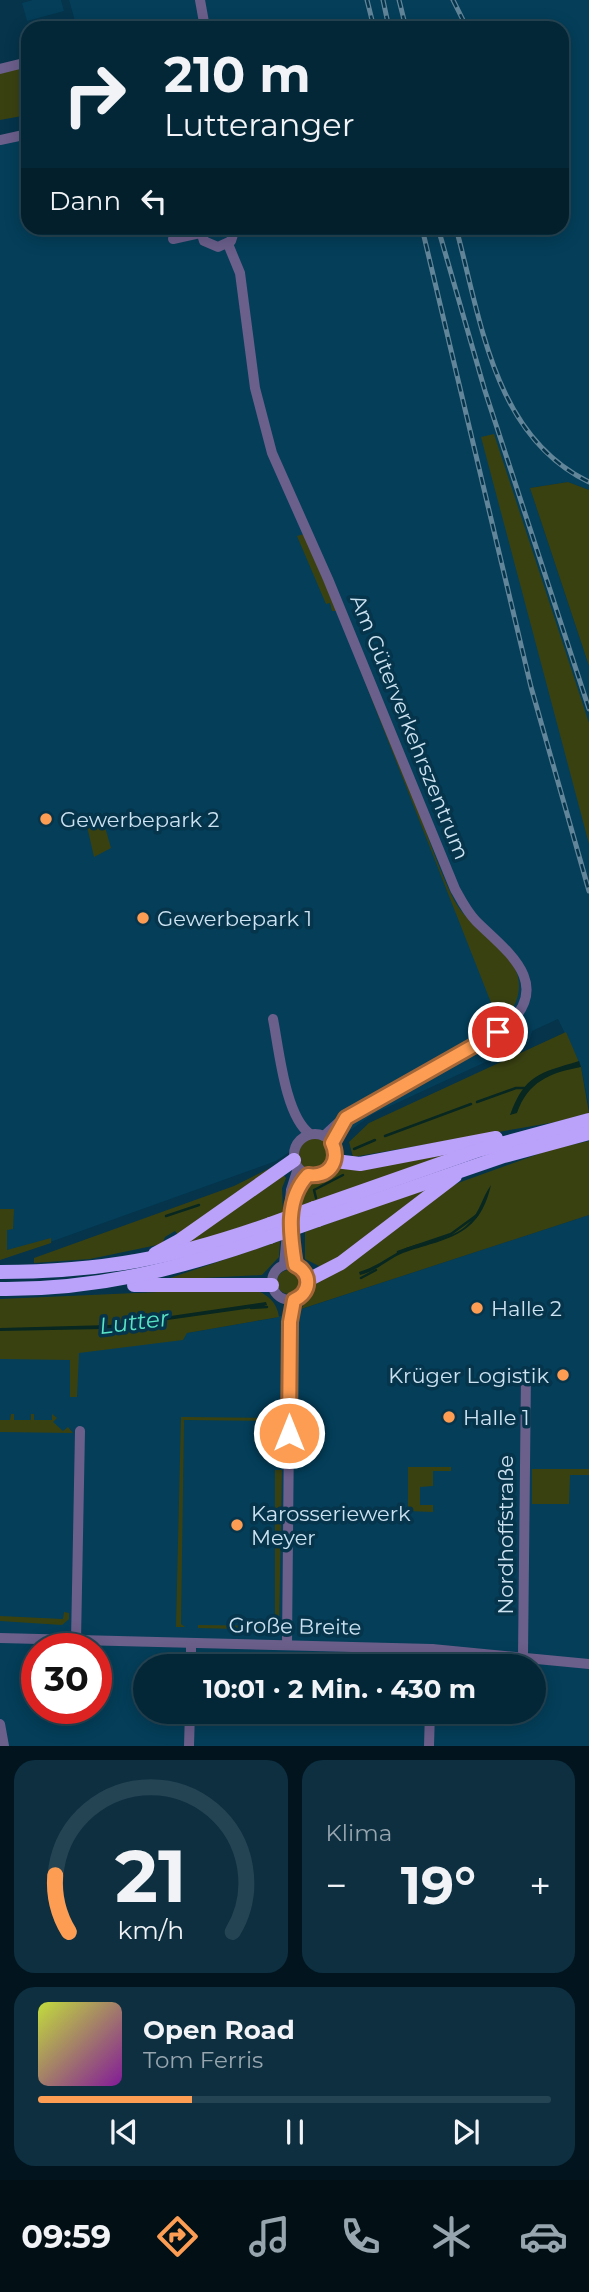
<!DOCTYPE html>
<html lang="de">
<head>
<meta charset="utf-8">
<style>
	body { margin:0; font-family:Montserrat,sans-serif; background:#0d2f40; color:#f1f3f6; height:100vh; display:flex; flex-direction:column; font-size:26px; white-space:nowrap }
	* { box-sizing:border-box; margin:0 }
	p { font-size:23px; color:#97a5ae }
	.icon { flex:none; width:38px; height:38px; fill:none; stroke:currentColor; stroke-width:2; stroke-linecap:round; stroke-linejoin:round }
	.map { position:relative; height:1746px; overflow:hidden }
	.panel { display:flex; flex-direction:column; gap:14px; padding:14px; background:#02151f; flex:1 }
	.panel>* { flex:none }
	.hud { position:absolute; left:21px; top:21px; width:548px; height:214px; border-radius:21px; box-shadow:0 4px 18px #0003,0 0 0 2px #254453; background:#042738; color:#f1f3f6; overflow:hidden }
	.speed { position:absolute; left:21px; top:1633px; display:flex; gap:14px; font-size:35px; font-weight:700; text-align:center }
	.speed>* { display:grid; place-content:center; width:91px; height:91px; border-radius:50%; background:#042738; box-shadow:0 4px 18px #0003,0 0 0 2px #254453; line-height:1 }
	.speed .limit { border:10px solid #d22; background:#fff; color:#111 }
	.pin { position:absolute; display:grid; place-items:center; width:60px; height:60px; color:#fff; margin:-30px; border:4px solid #fff; border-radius:50%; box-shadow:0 2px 7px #0007 }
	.me { position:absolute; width:77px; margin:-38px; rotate:0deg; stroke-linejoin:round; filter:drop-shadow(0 0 5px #0008) }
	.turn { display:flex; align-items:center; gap:24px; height:147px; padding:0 28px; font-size:32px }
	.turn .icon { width:91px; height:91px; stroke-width:2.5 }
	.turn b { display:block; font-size:49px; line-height:60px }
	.then { display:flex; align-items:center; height:66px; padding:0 28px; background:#0003; gap:14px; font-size:26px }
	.big { font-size:52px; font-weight:700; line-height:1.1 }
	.panel .card { flex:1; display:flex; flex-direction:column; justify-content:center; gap:10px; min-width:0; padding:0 24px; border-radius:21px; background:#0d2f40 }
	.panel .dial { align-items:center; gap:0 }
	.dial svg { height:182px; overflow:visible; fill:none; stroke:#254453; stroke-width:7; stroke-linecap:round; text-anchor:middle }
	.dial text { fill:#f1f3f6; stroke:none }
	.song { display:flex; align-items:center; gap:21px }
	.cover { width:84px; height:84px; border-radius:10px; background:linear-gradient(135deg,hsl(70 70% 55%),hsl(290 70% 35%)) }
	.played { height:7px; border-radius:4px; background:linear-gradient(90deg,#fc9d53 30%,#254453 30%) }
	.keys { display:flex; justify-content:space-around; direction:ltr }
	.heat { display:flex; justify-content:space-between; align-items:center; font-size:38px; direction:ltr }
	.panel .tiles { flex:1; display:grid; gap:14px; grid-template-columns:1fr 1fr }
	.card:last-child { grid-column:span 2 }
	.trip { position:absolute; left:133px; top:1654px; width:413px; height:70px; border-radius:35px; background:#042738; box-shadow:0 4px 18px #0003,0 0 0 2px #254453; font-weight:700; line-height:70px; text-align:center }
	.dock { display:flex; height:112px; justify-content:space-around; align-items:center; background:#021016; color:#97a5ae }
	.dock .icon { width:49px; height:49px }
	.dock .selected { color:#fc9d53 }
	.dock b { font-size:32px; color:#f1f3f6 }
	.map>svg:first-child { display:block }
	.built { fill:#043e59; fill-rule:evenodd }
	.green { fill:#3a4111 }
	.water { fill:#072720 }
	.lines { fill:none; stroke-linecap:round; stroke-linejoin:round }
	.stream { stroke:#072720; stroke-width:2.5 }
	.minor { stroke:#6b5f8b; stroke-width:10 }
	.highway { stroke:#baa1fa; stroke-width:14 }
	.rail-casing { stroke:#628599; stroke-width:5 }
	.rail { stroke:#05344b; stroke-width:2.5; stroke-dasharray:8; stroke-linecap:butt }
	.highway-bridge { stroke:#baa1fa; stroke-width:14 }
	.route-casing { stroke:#a46636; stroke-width:18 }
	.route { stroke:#fc9d53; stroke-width:12 }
	.poi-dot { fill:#fc9d53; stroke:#05344b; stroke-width:2.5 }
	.labels { text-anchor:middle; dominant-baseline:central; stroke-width:7; stroke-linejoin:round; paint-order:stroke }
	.street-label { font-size:21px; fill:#cce2f1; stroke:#05344b }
	.poi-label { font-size:21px; fill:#cce2f1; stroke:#05344b; text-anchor:start }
	.water-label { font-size:23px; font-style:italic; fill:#59e4c6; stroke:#05344b }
</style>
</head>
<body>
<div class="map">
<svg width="589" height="1746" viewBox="0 0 589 1746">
	<rect width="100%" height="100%" fill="#05344b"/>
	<!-- built -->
	<g class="built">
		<polygon points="33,0 61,0 64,11 27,21 22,3"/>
		<polygon points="69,0 589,0 589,490 568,482 530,488 589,666 589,1108 581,1067 558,1019 532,1031 529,1042 373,1114 345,1134 333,1123 276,1161 0,1260 0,144 28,138 28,228 562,228 562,28 77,28"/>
		<path d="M589,1215v531h-589v-393l187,-20 87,-15zM37,1648h59v60h-59zM145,1666h389v46h-389z"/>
	</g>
	<!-- green -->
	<g class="green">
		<polygon points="28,65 28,122 24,123 22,116 0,120 0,72"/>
		<polygon points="494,434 589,723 589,844 481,437"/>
		<polygon points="568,482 589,490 589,666 530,488"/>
		<path d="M304,534c35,82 70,164 103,247 16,39 28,81 47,119 16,30 55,43 64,77 4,19 -5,36 -19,46l-162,-412h-5l-2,-8 -4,1 -29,-68z"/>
		<polygon points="103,820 111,848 94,857 87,826 90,822"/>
		<polygon points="566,1032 581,1067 589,1113 556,1122 353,1157 349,1142 369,1123"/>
		<circle cx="314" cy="1155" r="17"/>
		<polygon points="589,1141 589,1215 301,1309 317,1283 443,1191 458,1183 552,1149"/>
		<polygon points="470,1147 299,1208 302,1196 309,1188 305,1185 326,1177 337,1166"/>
		<polygon points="276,1165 178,1235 175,1231 165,1237 162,1244 90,1259 34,1263 34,1258 234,1186"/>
		<polygon points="282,1173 286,1178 282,1188 283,1213 175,1249"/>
		<polygon points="432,1186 336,1261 321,1267 305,1259 305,1232"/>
		<polygon points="0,1209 14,1209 13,1229 7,1230 7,1250 51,1238 51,1243 0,1260"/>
		<polygon points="280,1241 279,1257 262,1275 164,1280"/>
		<circle cx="289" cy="1282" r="12"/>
		<path d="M249,1288c15,4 28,12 30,29l-92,16 -4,7 -104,13 -2,44h-7v-37l-70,-1v-60z"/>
		<polygon points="11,1414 14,1414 14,1420 31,1420 31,1414 34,1414 34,1420 52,1420 52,1414 57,1418 53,1422 63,1431 68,1427 73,1433 0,1432 0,1420 10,1420"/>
		<polygon points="276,1414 282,1414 282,1461 275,1461 275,1421 184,1420 181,1624 185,1627 176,1627 181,1417 276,1418"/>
		<polygon points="408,1467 451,1467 451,1471 433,1471 433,1486 420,1487 420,1505 433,1505 433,1512 408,1511"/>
		<polygon points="532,1469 589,1469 589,1475 570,1475 569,1504 532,1504"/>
		<polygon points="275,1470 282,1470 279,1627 276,1630 198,1628 198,1625 275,1626"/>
		<polygon points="64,1612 69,1613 69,1619 62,1625 0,1621 0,1616 63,1619"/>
	</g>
	<!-- water -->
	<g class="water">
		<path d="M579,1061l2,6c-32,6 -53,15 -64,46l-7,2c15,-41 30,-42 69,-54z"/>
		<path d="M491,1185c-12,53 -45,53 -88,68 -15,6 -24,17 -43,22l-1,-3c16,-5 25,-12 39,-20 22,-13 52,-9 71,-29 11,-11 13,-26 22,-38z"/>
		<polygon points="266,1302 267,1305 260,1307 104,1329 0,1331 0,1328 109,1325"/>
	</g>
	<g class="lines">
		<!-- stream -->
		<g class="stream">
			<polyline points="477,1102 516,1088 524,1088"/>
			<polyline points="385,1136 471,1104"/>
			<polyline points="354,1149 375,1140"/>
			<polyline points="316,1198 314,1190 343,1175"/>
			<polyline points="166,1216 199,1205"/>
			<polyline points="398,1252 451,1234 477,1215"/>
			<polyline points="361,1278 376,1270"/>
			<polyline points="251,1308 267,1307"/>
		</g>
		<!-- minor -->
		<g class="minor">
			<polyline points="200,0 205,28"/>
			<polyline points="0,69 28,62"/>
			<polyline points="0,140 28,134"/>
			<polyline points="200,228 204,241 218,247 231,241 235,228"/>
			<polyline points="173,239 200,233"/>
			<path d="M228,244l12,29 15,115 17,65 56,126 127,310c6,11 12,23 21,32 29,29 79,62 30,106l-168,96 -14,13"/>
			<path d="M273,1019c6,30 12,97 37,115"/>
			<circle cx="315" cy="1155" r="21"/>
			<circle cx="290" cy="1282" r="18"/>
			<polyline points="284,1265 291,1190 298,1168"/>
			<polyline points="0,1638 432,1649 589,1664"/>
			<polyline points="76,1641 80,1431"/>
			<polyline points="287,1645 290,1322 294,1300"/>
			<polyline points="523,1656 526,1372"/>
			<polyline points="191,1666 191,1643"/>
			<polyline points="431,1666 432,1649"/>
			<polyline points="0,1724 4,1746"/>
			<polyline points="189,1746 190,1712"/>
			<polyline points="429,1746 430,1712"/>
		</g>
		<!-- highway -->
		<g class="highway">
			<polyline points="335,1161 360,1164 496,1138"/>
			<polyline points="314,1208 479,1150 589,1120"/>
			<polyline points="318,1220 504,1156 589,1133"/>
			<polyline points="155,1254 179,1241 294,1160"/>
			<path d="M0,1272c102,0 174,-14 270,-48"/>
			<polyline points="308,1280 341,1263 455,1176"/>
			<polyline points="134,1285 272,1285"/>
			<path d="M0,1289c95,1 180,-20 270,-52"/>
		</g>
		<!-- rail casing -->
		<g class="rail-casing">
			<g id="rail">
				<polyline points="367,0 374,28"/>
				<polyline points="383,0 389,28"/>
				<polyline points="399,0 406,28"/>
				<polyline points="453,0 467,28"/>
				<polyline points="422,228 531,687 589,891"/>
				<polyline points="438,228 485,391 589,709"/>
				<path d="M456,228c25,91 37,208 133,254"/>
			</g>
		</g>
		<!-- rail -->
		<use href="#rail" class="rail"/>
		<!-- highway-bridge -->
		<g class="highway-bridge">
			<polyline points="270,1224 314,1208"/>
			<polyline points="270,1237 318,1220"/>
		</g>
	</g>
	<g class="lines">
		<!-- route casing -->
		<g class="route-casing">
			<path id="route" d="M289,1433l1,-111 4,-22c17,-7 18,-27 1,-35 -5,-31 -10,-66 13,-90 20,3 33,-13 24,-32l14,-25 152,-86"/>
		</g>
		<!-- route -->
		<use href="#route" class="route"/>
	</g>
	<!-- markers -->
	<g class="poi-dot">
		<circle cx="46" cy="819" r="7"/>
		<circle cx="143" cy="918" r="7"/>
		<circle cx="477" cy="1308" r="7"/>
		<circle cx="563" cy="1375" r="7"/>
		<circle cx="449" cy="1417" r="7"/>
		<circle cx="237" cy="1525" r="7"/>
	</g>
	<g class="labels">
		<!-- street labels -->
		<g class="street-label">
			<text transform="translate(410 727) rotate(68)">Am Güterverkehrszentrum</text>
			<text transform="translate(505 1535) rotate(-90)">Nordhoffstraße</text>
			<text transform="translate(295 1626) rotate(1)">Große Breite</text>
		</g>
		<!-- poi labels -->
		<g class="poi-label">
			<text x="60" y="819">Gewerbepark 2</text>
			<text x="157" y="918">Gewerbepark 1</text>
			<text x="491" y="1308">Halle 2</text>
			<text x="549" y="1375" text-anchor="end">Krüger Logistik</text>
			<text x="463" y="1417">Halle 1</text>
			<text x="251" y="1513">Karosseriewerk<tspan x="251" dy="24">Meyer</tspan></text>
		</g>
		<!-- water labels -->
		<g class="water-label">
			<text transform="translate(134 1322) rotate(-7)">Lutter</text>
		</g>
	</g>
</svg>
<div class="speed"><div class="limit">30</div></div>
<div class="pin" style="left:498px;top:1032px;background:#d93025"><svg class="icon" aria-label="arrive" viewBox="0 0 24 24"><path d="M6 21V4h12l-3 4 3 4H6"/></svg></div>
<svg class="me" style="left:289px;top:1433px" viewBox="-20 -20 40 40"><circle r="17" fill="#fc9d53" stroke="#fff" stroke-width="3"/><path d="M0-11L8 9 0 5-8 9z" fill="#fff"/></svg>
<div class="trip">10:01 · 2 Min. · 430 m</div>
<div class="hud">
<div class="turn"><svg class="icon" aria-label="right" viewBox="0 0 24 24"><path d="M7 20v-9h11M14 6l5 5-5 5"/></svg><div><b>210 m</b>Lutteranger</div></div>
<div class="then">Dann<svg class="icon" aria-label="left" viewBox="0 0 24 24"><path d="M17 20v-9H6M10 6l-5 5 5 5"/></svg></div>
</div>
</div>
<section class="panel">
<div class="tiles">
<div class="card dial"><svg viewBox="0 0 100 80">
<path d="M14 69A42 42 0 1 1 86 69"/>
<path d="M14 69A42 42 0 0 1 8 44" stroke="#fc9d53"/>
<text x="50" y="56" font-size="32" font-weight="700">21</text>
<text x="50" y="72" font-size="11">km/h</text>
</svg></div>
<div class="card"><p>Klima</p>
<div class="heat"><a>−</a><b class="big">19°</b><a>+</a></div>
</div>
<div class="card">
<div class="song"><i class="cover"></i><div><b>Open Road</b><p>Tom Ferris</p></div></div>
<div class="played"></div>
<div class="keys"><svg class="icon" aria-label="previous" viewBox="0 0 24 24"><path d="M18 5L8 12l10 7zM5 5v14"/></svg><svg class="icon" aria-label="pause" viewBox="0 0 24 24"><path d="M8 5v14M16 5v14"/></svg><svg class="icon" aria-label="next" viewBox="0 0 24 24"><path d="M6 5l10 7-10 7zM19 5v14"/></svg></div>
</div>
</div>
</section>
<nav class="dock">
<b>09:59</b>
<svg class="icon selected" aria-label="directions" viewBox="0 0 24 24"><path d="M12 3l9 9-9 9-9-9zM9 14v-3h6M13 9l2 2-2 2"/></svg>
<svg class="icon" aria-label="music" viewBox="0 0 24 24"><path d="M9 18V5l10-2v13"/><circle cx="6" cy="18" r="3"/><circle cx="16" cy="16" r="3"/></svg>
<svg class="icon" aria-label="phone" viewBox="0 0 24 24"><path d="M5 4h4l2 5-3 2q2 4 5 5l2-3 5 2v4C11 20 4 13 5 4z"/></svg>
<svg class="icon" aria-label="climate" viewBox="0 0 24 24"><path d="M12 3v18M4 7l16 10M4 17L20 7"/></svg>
<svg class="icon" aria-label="car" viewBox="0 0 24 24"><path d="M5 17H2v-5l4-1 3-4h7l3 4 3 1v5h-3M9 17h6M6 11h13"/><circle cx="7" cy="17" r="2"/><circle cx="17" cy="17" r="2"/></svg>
</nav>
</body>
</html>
